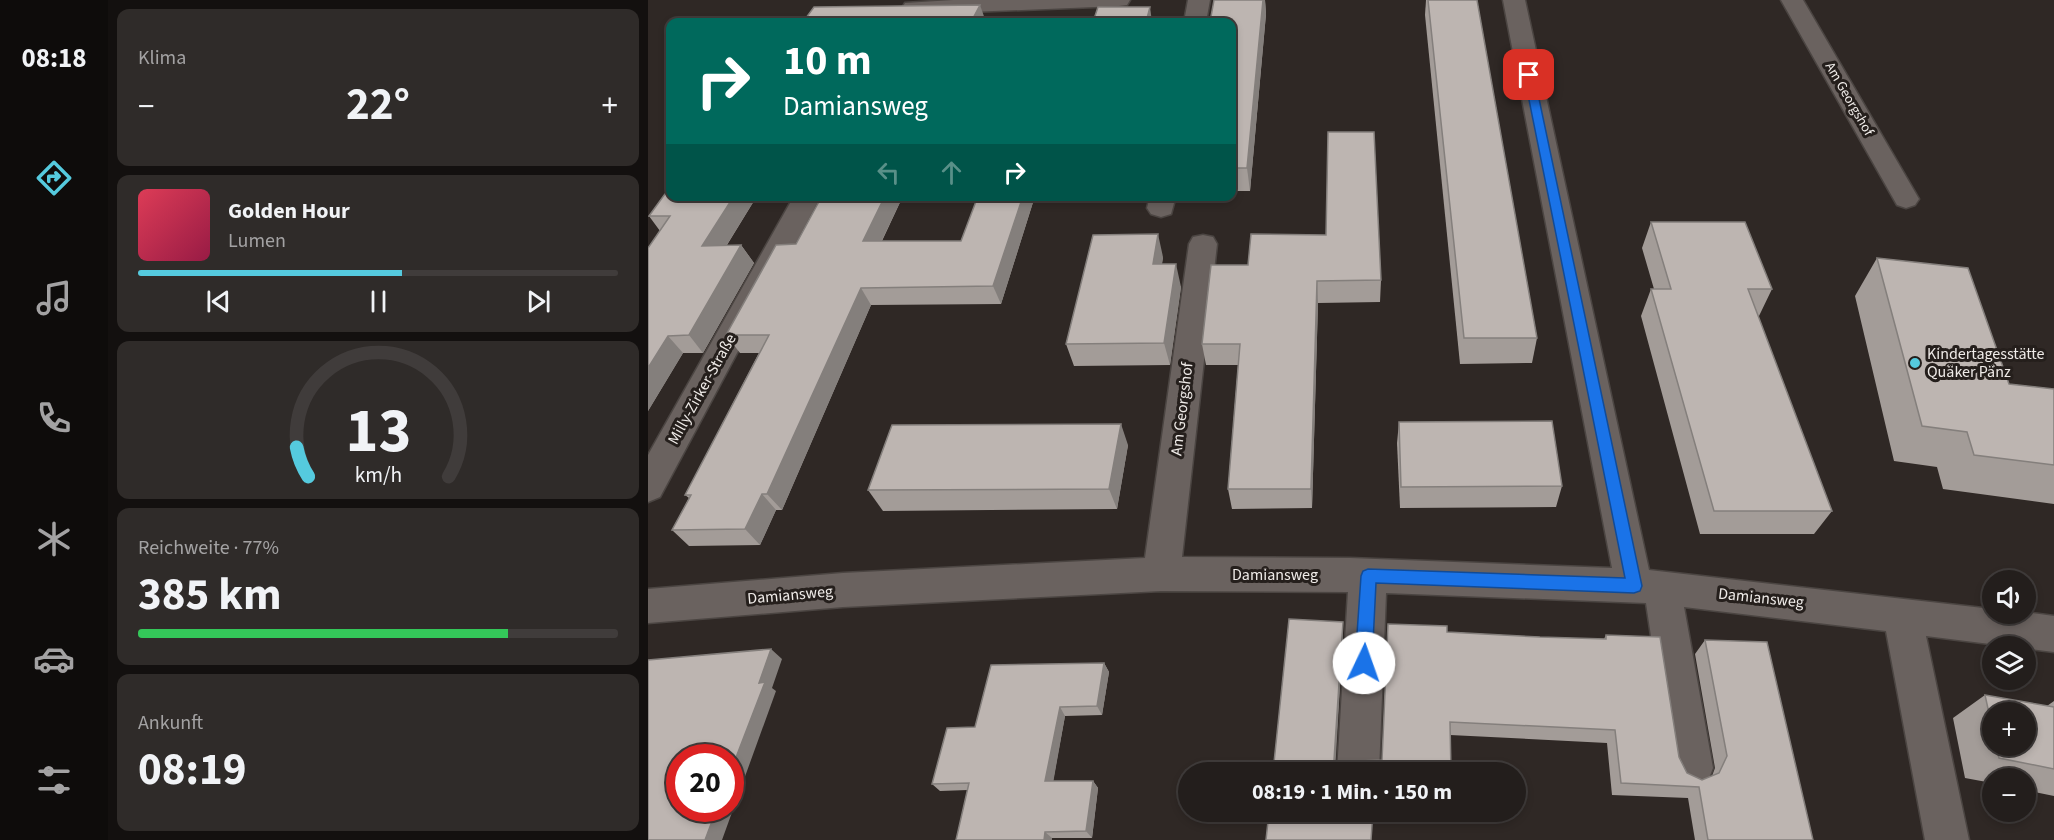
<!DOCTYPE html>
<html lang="de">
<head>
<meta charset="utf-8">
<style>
	body { margin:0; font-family:"Source Sans 3",sans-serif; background:#2f2b29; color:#f1f3f6; height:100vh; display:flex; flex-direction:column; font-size:22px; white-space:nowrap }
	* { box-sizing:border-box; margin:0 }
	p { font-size:20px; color:#a3a2a3 }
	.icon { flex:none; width:33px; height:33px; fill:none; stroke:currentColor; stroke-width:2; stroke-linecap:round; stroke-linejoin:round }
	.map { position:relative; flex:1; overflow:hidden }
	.panel { display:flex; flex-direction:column; gap:9px; padding:9px; background:#13100f; width:540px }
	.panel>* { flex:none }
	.banner { position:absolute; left:18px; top:18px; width:570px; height:183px; border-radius:12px; box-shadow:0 3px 9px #0003,0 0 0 2px #403c3b; background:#00695c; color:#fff; overflow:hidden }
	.tools { position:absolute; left:1334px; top:570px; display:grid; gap:12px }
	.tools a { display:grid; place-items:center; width:54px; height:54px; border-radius:50%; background:#231e1c; box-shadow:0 3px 9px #0003,0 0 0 2px #403c3b; font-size:30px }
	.speed { position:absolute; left:18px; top:744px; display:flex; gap:12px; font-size:30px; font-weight:700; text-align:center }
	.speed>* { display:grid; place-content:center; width:78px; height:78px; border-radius:50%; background:#231e1c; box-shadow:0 3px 9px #0003,0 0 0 2px #403c3b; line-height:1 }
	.speed .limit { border:9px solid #d22; background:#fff; color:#111 }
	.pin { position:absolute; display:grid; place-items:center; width:51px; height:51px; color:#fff; margin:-26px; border-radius:12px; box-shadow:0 3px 9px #0006 }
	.me { position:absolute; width:66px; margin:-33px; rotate:3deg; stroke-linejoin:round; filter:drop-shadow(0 0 4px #0008) }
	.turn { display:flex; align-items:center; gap:21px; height:126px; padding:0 18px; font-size:27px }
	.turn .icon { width:78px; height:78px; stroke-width:2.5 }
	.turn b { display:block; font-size:42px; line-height:51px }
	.lanes { display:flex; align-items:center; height:57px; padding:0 18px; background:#0003; justify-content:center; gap:30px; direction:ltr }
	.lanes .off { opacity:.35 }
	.big { font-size:45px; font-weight:700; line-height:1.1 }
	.panel .tile { flex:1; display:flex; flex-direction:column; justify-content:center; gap:9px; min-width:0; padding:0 21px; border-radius:12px; background:#2f2b29 }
	.panel .dial { align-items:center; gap:0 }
	.dial svg { height:156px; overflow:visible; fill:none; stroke:#403c3b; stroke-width:7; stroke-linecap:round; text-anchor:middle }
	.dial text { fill:#f1f3f6; stroke:none }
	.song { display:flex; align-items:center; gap:18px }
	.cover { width:72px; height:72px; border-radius:9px; background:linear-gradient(135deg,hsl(350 70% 55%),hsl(340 70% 35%)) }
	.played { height:6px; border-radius:3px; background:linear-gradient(90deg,#55cade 55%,#403c3b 55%) }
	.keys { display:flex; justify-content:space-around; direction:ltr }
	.heat { display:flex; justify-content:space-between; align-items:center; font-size:33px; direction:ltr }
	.charge { height:9px; border-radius:4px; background:linear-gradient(90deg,#34c759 77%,#403c3b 0) }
	.trip { position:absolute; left:530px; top:762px; width:348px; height:60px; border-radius:30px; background:#231e1c; box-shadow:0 3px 9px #0003,0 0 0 2px #403c3b; font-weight:700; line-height:60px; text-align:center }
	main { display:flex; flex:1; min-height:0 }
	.dock { display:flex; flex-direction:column; width:108px; justify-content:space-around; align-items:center; background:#0e0c0b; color:#a3a2a3 }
	.dock .icon { width:42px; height:42px }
	.dock .current { color:#55cade }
	.dock b { font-size:27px; color:#f1f3f6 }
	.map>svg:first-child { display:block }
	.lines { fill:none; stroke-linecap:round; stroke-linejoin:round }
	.minor-casing { stroke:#4b4542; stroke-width:3 }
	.minor { fill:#6a625f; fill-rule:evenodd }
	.wall { fill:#a39c98; fill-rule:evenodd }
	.shaded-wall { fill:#847f7c }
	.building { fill:#bdb5b1; stroke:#847f7c; stroke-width:1.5 }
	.route { fill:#1a73e8; stroke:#114b97; stroke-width:1.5 }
	.poi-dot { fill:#55cade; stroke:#251f1c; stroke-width:2 }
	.labels { text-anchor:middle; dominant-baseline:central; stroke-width:6; stroke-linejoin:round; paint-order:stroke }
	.far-street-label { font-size:14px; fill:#efebe8; stroke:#251f1c }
	.poi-label { font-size:16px; fill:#efebe8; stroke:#251f1c; text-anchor:start }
	.street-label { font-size:16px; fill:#efebe8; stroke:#251f1c }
</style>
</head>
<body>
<main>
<nav class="dock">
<b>08:18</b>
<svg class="icon current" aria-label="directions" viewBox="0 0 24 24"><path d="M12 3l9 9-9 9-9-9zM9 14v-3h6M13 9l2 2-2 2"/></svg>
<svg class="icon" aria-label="music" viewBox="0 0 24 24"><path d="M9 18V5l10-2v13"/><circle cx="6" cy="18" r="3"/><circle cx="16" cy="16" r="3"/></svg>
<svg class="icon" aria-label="phone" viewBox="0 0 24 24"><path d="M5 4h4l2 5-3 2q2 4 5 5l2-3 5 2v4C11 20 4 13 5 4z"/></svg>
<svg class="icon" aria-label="climate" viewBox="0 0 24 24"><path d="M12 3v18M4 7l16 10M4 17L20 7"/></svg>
<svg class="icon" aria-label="car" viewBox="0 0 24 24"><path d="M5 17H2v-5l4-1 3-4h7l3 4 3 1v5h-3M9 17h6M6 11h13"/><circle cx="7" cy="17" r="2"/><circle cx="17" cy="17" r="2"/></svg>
<svg class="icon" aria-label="filters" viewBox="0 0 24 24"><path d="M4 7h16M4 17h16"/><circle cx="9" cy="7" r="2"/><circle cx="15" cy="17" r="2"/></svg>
</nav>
<section class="panel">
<div class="tile"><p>Klima</p>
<div class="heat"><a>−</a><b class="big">22°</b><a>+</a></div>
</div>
<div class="tile">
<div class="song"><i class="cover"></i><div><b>Golden Hour</b><p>Lumen</p></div></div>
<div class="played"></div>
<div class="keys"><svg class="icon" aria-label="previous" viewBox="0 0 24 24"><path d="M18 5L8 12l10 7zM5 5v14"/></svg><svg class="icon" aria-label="pause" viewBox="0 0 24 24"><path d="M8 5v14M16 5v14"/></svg><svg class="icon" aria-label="next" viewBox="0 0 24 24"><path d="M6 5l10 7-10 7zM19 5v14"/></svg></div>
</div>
<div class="tile dial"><svg viewBox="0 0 100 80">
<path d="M14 69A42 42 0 1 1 86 69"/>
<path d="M14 69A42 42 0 0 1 8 54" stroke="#55cade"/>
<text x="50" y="56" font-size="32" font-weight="700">13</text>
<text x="50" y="72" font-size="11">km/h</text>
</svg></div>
<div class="tile"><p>Reichweite · 77%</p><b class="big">385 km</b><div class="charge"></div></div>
<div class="tile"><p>Ankunft</p><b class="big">08:19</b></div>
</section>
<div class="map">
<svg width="1406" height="840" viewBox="0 0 1406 840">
	<rect width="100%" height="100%" fill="#2f2825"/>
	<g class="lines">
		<!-- minor casing -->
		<g class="minor-casing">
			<g id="minor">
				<polygon points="305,0 482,0 479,5 471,6 272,14 268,22 246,22 257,3"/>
				<polygon points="540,0 562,0 558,22 536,22"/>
				<polygon points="855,0 877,0 1001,570 1344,609 1344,614 1377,612 1406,616 1406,652 1278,636 1321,840 1277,840 1238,631 1036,607 1065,768 1059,783 1044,789 1029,783 1023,768 998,603 738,593 731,772 689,772 700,592 513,591 195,607 0,623 0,589 195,573 497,558 541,244 545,237 555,235 565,237 569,244 534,557 702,558 964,568"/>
				<polygon points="1133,0 1155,0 1271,199 1267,205 1258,208 1249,205"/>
				<polygon points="146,196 173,196 12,497 0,502 0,455"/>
				<polygon points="502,196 528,196 523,214 513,217 503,214 499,208"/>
			</g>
		</g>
		<!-- minor -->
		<use href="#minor" class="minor"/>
	</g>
	<!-- wall -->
	<g class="wall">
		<polygon points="566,0 617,0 618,14 602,191 584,191 584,22"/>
		<polygon points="778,0 829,0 889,338 884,363 812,364 777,15"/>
		<polygon points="22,196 109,196 79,245 93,245 106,263 55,353 35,353 0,411 12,231 1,216"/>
		<polygon points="255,196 234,241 313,241 330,196 387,196 353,304 223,305 134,510 128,510 112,545 41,546 24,530 41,498 37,495 111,353 92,353 78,335 148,244"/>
		<polygon points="1003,222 1124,289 1111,316 1110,316 1184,511 1166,534 1052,534 993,316 1003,289 1006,289 994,248"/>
		<polygon points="515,257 514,264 533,287 522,365 426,366 418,344"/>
		<polygon points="1229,258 1361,384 1406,389 1406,504 1295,489 1289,467 1246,461 1207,296"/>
		<polygon points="563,265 733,280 732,302 670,303 664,508 584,509 580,489 590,365 558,365 554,344"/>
		<polygon points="751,422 914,486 908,507 752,508 749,443"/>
		<polygon points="480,445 469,509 235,511 220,490"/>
		<polygon points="695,622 695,637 687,761 689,762 734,760 740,624 799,632 892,637 956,639 958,635 1031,757 1039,773 1054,780 1064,776 1067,768 1047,654 1057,640 1165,840 1047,840 1040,798 964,795 959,743 802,735 803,772 625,772"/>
		<polygon points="456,663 461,672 454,715 417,716 405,781 445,781 450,788 444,838 404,838 404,840 308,840 320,790 292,791 284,784"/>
		<path d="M1337,695l62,11 7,-5v95l-29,-6v-12h-33v5l-27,-5 -12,-60zM1344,712l33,34h-33z"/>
	</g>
	<!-- shaded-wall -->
	<g class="shaded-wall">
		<polygon points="615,0 617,0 618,14 602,191 599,168"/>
		<polygon points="332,5 338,22 323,22"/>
		<polygon points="502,7 504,22 498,22"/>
		<polygon points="86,196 109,196 67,264 54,246"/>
		<polygon points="237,196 255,196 225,259 215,241"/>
		<polygon points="375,196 387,196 353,304 345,286"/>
		<polygon points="510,234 515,257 510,287 505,264"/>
		<polygon points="93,245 106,263 55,353 41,335"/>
		<polygon points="528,264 533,287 522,365 516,343"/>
		<polygon points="669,281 670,303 664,508 663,489"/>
		<polygon points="213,288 223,305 134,510 119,494"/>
		<polygon points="20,336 35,353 0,411 0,368"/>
		<polygon points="473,424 480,445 469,509 461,489"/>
		<polygon points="114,494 128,510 112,545 97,529"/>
		<polygon points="695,622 695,637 687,772 686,760"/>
		<polygon points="123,649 134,659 124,688 128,691 74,840 57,840 69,808 82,808 82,773 111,683"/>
		<polygon points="456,663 461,672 454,715 449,706"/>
		<polygon points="412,707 417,716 404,789 397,781"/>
		<polygon points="445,781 450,788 444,838 438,831"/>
		<polygon points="397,832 404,838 404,840 396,840"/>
	</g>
	<!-- building -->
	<g class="building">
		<polygon points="566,0 615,0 599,168 584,168 584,22 562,22"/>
		<polygon points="780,0 829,0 889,338 816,338"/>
		<polygon points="332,5 323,22 155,22 166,7"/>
		<polygon points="450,7 502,7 498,22 445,22"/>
		<polygon points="680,132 726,132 733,280 669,281 663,489 580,489 592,344 554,344 563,265 600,265 603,234 678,235"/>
		<polygon points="22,187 22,196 86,196 54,246 93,245 41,335 20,336 0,368 0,248 22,216 1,216"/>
		<polygon points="174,196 237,196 215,241 313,241 330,196 375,196 345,286 213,288 119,494 114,494 97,529 24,530 43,495 37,495 121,335 78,335 128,245 148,244"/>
		<polygon points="1003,222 1097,222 1124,289 1100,289 1184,511 1066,511 1003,289 1023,289"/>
		<polygon points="510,234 505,264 528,264 516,343 418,344 445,235"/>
		<polygon points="1229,258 1320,268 1361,384 1406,389 1406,465 1326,455 1319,432 1274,426"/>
		<polygon points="904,421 914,486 753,487 751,422"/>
		<polygon points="473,424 461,489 220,490 244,425"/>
		<polygon points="641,619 695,622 686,760 689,762 734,760 740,624 799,626 799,632 892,637 958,639 958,635 1012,637 1031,757 1039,773 1054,780 1071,773 1079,756 1057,640 1119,642 1165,840 1060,840 1051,787 973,783 967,730 802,722 803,772 779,772 726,770 726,772 625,772"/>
		<polygon points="123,649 111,683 117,682 82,773 82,758 32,758 32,808 69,808 57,840 0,840 0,660"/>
		<polygon points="456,663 449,706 412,707 397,781 445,781 438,831 397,832 396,840 308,840 321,783 284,784 299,728 327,727 343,665"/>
		<polygon points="1337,695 1406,707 1406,769 1351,758 1348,746 1377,746 1377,712 1344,712 1344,727"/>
		<polygon points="621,812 725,812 723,840 618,840"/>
	</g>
	<!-- route -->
	<polygon class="route" points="881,72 886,75 994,586 992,591 986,593 728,583 724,663 721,669 716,671 710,669 707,663 713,576 715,571 720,569 977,578 876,75"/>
	<!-- markers -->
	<circle class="poi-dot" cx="1267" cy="363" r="6"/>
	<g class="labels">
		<!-- far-street labels -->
		<g class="far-street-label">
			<text transform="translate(1201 99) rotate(60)">Am Georgshof</text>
		</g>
		<!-- poi labels -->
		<g class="poi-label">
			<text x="1279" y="354">Kindertagesstätte<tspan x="1279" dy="18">Quäker Pänz</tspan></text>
		</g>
		<!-- street labels -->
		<g class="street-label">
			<text transform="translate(54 389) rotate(-61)">Milly-Zirker-Straße</text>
			<text transform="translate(534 409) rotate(-83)">Am Georgshof</text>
			<text x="627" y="575">Damiansweg</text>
			<text transform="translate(142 595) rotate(-5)">Damiansweg</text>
			<text transform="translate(1113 598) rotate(6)">Damiansweg</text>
		</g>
	</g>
</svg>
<div class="tools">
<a><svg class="icon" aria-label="sound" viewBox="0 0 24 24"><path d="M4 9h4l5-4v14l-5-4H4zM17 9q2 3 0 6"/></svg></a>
<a><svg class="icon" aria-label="layers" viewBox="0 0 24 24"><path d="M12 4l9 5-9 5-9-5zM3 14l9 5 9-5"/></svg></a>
<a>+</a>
<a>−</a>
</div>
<div class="speed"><div class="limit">20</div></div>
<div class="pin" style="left:881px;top:75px;background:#d93025"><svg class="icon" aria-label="arrive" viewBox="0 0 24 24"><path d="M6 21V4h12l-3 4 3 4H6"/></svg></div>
<svg class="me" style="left:716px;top:663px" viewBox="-20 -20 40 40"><circle r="19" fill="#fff"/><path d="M0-13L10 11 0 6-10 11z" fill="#1a73e8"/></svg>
<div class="trip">08:19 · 1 Min. · 150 m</div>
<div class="banner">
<div class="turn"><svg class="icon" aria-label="right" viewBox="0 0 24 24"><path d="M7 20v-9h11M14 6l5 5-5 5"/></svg><div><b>10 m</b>Damiansweg</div></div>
<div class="lanes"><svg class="icon off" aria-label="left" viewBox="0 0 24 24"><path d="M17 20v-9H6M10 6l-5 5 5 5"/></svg><svg class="icon off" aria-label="ahead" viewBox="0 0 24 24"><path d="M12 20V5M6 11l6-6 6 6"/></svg><svg class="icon" aria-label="right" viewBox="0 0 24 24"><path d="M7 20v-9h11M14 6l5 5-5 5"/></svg></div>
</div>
</div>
</main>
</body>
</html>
